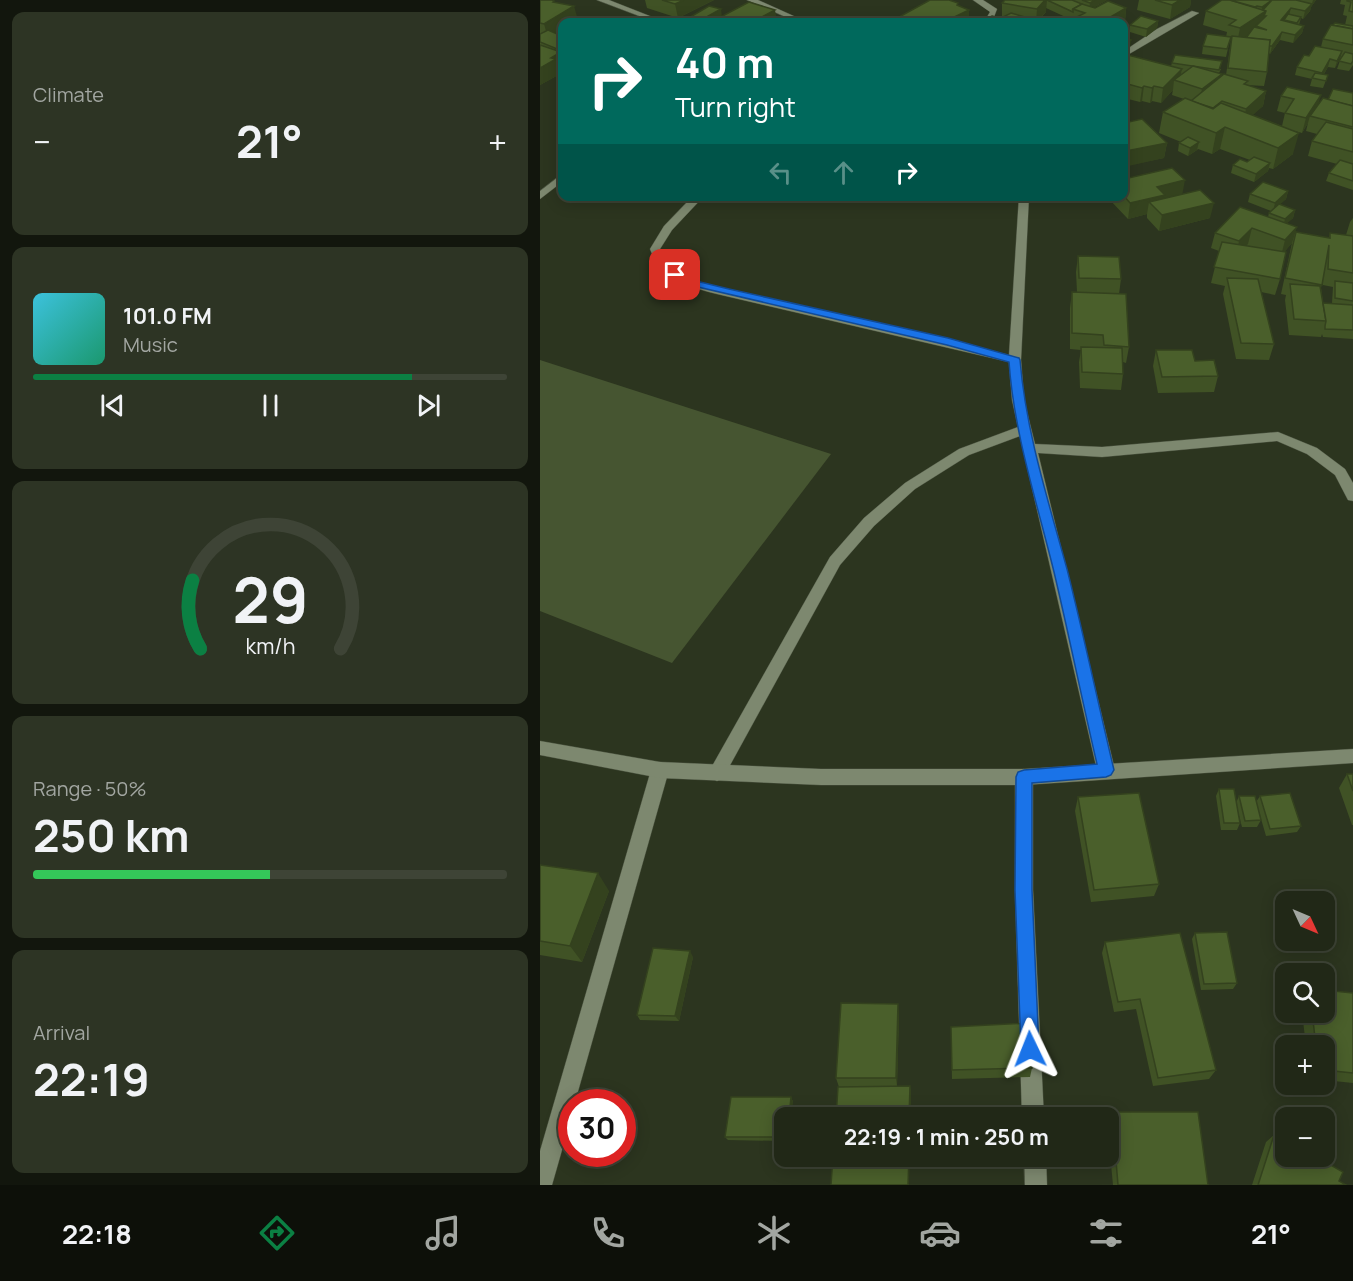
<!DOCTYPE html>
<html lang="en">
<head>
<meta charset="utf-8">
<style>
	body { margin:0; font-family:Manrope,sans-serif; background:#2d3424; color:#f1f3f6; height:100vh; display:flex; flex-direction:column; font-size:22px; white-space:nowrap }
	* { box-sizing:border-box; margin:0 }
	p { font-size:20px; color:#a2a6a1 }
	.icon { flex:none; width:33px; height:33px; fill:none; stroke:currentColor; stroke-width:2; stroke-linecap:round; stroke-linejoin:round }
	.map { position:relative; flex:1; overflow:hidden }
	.side { display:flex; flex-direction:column; gap:12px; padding:12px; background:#12160d; width:540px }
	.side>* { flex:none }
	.hud { position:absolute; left:18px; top:18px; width:570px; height:183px; border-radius:12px; box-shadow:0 3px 15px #0003,0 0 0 2px #3e4436; background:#00695c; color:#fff; overflow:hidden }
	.needle { width:39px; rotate:134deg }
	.tools { position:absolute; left:735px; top:891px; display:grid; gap:12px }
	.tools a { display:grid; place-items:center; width:60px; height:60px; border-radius:12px; background:#212817; box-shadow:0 3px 15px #0003,0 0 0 2px #3e4436; font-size:30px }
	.speed { position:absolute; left:18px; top:1089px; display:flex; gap:12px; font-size:30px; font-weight:700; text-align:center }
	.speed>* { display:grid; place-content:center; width:78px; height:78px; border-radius:50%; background:#212817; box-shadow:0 3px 15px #0003,0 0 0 2px #3e4436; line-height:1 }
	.speed .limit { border:9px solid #d22; background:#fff; color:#111 }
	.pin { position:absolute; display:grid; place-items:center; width:51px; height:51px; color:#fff; margin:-26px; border-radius:12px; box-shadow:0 3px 9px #0006 }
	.me { position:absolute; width:66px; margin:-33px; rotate:358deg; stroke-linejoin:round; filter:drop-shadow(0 0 4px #0008) }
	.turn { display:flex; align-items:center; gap:21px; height:126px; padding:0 18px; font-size:27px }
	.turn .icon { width:78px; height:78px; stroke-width:2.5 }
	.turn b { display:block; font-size:42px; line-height:51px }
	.lanes { display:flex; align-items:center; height:57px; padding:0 18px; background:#0003; justify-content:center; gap:30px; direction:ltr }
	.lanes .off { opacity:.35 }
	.big { font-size:45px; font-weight:700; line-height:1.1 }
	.side .card { flex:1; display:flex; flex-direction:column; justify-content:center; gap:9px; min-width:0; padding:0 21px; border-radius:12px; background:#2d3424 }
	.side .dial { align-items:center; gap:0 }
	.dial svg { height:156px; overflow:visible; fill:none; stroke:#3e4436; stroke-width:7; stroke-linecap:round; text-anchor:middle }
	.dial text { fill:#f1f3f6; stroke:none }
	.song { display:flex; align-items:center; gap:18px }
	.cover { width:72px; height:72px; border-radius:9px; background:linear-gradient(135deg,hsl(190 70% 55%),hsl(160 70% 35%)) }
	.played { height:6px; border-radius:3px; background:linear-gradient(90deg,#0b8043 80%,#3e4436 80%) }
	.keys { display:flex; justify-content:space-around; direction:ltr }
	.heat { display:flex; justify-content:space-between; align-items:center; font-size:33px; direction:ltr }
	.charge { height:9px; border-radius:4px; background:linear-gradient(90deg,#34c759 50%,#3e4436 0) }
	.trip { position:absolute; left:234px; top:1107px; width:345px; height:60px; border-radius:12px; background:#212817; box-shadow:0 3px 15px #0003,0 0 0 2px #3e4436; font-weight:700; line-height:60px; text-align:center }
	.tab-bar { display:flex; height:96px; justify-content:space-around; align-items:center; background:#0d1009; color:#a2a6a1 }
	.tab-bar .icon { width:42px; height:42px }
	.tab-bar .selected { color:#0b8043 }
	.tab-bar b { font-size:27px; color:#f1f3f6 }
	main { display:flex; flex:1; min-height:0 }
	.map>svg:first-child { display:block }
	.green { fill:#465531 }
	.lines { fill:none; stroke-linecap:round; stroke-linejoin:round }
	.street-casing { stroke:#49513e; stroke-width:1 }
	.secondary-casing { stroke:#49513e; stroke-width:1 }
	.street { fill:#7d886f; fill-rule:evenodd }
	.secondary { fill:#7d886f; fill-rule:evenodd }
	.wall { fill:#405225; fill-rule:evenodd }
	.shaded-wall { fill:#34421e }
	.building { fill:#4a5f2b; stroke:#34421e; stroke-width:1.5 }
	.route { fill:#1a73e8; stroke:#114b97; stroke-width:1.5 }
</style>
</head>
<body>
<main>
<section class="side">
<div class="card"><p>Climate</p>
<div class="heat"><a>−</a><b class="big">21°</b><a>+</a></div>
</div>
<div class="card">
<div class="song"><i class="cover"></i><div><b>101.0 FM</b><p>Music</p></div></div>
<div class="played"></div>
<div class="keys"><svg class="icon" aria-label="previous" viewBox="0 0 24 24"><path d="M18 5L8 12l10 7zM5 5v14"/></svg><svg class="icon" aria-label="pause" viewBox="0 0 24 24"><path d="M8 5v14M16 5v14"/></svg><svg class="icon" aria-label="next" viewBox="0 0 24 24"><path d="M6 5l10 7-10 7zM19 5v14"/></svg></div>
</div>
<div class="card dial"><svg viewBox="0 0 100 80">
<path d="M14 69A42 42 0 1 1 86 69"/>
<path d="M14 69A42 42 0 0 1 10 34" stroke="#0b8043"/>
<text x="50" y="56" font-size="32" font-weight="700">29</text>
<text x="50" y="72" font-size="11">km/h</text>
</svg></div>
<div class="card"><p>Range · 50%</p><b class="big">250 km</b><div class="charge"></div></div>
<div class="card"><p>Arrival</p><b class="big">22:19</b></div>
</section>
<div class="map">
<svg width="813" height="1185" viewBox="0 0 813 1185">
	<rect width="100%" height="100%" fill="#2c351f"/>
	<!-- green -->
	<polygon class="green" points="0,360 291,454 132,663 0,611"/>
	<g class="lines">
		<!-- street casing -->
		<g class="street-casing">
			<g id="street">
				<polygon points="57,0 69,0 125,22 115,22"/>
				<polygon points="207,0 218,0 267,22 257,22"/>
				<polygon points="433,0 443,0 457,9 452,22 444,22 450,12"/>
				<polygon points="652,11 659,13 584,57 584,51 617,29"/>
				<polygon points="22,174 22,182 0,199 0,191"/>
				<path d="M153,196h11l-32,34 -12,19c11,26 37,33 62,40l287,66 10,-159h10l-8,164 3,40 11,44 67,3 176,-15 39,16 28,21 8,14v18l-5,-1 -13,-25 -28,-21 -30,-13 -175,16 -64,-4 77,317 -3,5 -6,3 -6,-3 -3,-5 -77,-334 -51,19 -54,34 -41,37 -34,39 -117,213 -6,3 -6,-3 -3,-5 3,-5 119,-211 34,-39 41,-35 54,-34 59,-22 -6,-27 -3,-38 -292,-68c-28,-7 -56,-15 -67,-45l14,-23z"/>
				<polygon points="120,762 126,765 129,770 35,1102 32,1102 32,1115 12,1185 0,1185 0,1151 111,770 114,765"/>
				<polygon points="484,769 490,772 493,777 493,890 504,1118 482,1118 475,890 475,777 478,772"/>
				<polygon points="484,1156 506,1156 507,1185 485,1185"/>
			</g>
		</g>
		<!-- secondary casing -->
		<g class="secondary-casing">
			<polygon id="secondary" points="0,741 120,762 281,769 484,769 813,749 813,763 484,785 281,785 120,778 0,755"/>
		</g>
		<!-- street -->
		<use href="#street" class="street"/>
		<!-- secondary -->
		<use href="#secondary" class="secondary"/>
	</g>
	<!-- wall -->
	<g class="wall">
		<polygon points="0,0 15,2 38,20 34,22 22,22 22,29 16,33 22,36 22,68 19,70 20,74 0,85"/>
		<polygon points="105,0 174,0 138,18 107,8"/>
		<polygon points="465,0 567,0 553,8 586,8 585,22 584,23 527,22 532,20 506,8 506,12 498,21 461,18 463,17 462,17 462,3"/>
		<polygon points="599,0 651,0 650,7 630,19 597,10"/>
		<polygon points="682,0 776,0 771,7 770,11 763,19 761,18 759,25 764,26 762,33 753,43 740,40 730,54 729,53 727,72 724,86 707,85 726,91 723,106 712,115 742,126 745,113 737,111 741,96 778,106 788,100 813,93 813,190 786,181 789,173 797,164 768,156 772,141 777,134 766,131 768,123 762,133 751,130 753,154 733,169 729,168 728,171 714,182 691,173 693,165 707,162 710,160 680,149 672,154 658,149 657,150 648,156 638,151 639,143 641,142 619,133 623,112 644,99 632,95 633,90 621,103 612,101 610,103 602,101 600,102 584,98 584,54 631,66 632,63 681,69 679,73 682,74 682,76 686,75 691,41 690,40 686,57 662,54 663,46 686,37 687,32 663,25 666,11"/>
		<polygon points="801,0 813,0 813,65 809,71 797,69 801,58 800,58 795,68 788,67 784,74 788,75 783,88 770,86 772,79 755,75 757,67 781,47 783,39 805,25 807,16 803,15 805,5 800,4"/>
		<polygon points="235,10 236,22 153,22 152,16 182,16"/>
		<polygon points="618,21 617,28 606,37 590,32 590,25"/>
		<polygon points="584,123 627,143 624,158 584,166"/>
		<path d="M748,191l-2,8 -6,5 15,6 -2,8 -6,5 9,9 33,6 1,-5 16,2 4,-13 3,-4v121l-30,-2 -1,-3 -1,3 -32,-2 -4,-35 1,-5 -5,-1 11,-51 -8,9 -4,27 -5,16 -14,-3 13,52 -5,16 -33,-1 -13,-65 2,-8 -14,-3 8,-32 -8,-3 4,-15 53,-16 1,-4 2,-2 -23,-9 2,-8zM783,276v9l10,2 -1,16h-9l-2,-15z"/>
		<polygon points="642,195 670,218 619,231 607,218 607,214 588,219 568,198 568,196"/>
		<polygon points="538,256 581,279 579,294 589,347 586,363 583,362 583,374 581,390 540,388 539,362 541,350 530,349 530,308 532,292 537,292 536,272"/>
		<polygon points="616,350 655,361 678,376 674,392 618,393 613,366"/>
		<polygon points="807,774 813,774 813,825 812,825 799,788"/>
		<polygon points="679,789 696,803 699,796 716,802 720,796 761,826 757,832 726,836 717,805 721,820 717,827 702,827 697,808 700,823 697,830 681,830 676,796"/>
		<polygon points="538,797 619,884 614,896 551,902 535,811"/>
		<polygon points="0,865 69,891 42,962 0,955"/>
		<polygon points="655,933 697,983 693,989 661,990 652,939"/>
		<polygon points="565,942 676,1070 669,1079 613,1086 596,1009 574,1012 562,953"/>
		<polygon points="153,957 139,1021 100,1020 97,1015"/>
		<polygon points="813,993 813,1083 784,1080 784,1046 766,1046 762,1012 784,1012"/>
		<polygon points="359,1014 357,1086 370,1086 371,1095 371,1118 296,1118 299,1087 296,1078"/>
		<polygon points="411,1027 492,1068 490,1077 412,1079"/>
		<polygon points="251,1097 253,1102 244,1118 244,1141 188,1140 185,1137"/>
		<polygon points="572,1112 668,1185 573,1185 568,1132 568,1118"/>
		<polygon points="734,1135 799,1181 806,1185 712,1185 726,1142"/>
	</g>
	<!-- shaded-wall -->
	<g class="shaded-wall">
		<polygon points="144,0 174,0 138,18 135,4"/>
		<polygon points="505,0 507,0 506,12 496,22 497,9"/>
		<polygon points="555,0 567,0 549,10 550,3"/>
		<polygon points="640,0 651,0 650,7 630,19 632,5"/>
		<polygon points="733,0 726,11 722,25 716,26 716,30 697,43 700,28 713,8 717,6 715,12 721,14 722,7"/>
		<polygon points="773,0 776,0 771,7"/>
		<polygon points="418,3 418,15 429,10 429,22 404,22"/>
		<polygon points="772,4 770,11 763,19 765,11"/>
		<polygon points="34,6 38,20 34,22 22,22 22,29 8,38 4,24"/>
		<polygon points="586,8 585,22 566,22 567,19"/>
		<polygon points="751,8 749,15 744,20 743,23 741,20"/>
		<polygon points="181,9 182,17 171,22 164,22 163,19"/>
		<polygon points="235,10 236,22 212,22"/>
		<polygon points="618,21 617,28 606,37 607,29"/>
		<polygon points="764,26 762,33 753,43 755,35"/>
		<polygon points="742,32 740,40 730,54 732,46"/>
		<polygon points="591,40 590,48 584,52 584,45"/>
		<polygon points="802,51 800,59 795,68 797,61"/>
		<polygon points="21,52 22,56 22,68 19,70 20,74 0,85 0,68 11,58"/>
		<polygon points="790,59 788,67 780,80 782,73"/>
		<polygon points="682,61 677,77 682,74 679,88 659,104 662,89 677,77"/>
		<polygon points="642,69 639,82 634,80 633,90 621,103 623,88"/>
		<polygon points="604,86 602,101 600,102 602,88"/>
		<polygon points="614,86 612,101 610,103 612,88"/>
		<polygon points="726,91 723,106 703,124 706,109"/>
		<polygon points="781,95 777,110 770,116 768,123 762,133 766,118"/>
		<polygon points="685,127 680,149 672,154 676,133"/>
		<polygon points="759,133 753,154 733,169 738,148"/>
		<polygon points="659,142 657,150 648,156 650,148"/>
		<polygon points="627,143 624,158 584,167 586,151"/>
		<polygon points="730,163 728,171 714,182 716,174"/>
		<polygon points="645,180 642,196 609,202 607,214 588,219 590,203 617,187"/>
		<polygon points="748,191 746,199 733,211 735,203"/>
		<polygon points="674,203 670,218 619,231 622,215"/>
		<polygon points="755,210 753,218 743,227 745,219"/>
		<polygon points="757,227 752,243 741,256 745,240"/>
		<polygon points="712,228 708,244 696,257 699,241"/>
		<polygon points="58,873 69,891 42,962 30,946"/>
		<polygon points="150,951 153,957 139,1021 135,1016"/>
		<polygon points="358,1004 359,1014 357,1086 356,1078"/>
		<polygon points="370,1086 371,1095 371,1118 369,1118"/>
		<polygon points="251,1097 253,1102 252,1118 249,1118"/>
		<polygon points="369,1156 370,1156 369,1185 368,1185"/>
	</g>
	<!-- building -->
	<g class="building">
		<polygon points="0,0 12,0 14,1 13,2 34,6 4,24 0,23"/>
		<polygon points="122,0 144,0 135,4"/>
		<polygon points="390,0 409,0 418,3 417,5 429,10 404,22 355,22 361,20 359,17"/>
		<polygon points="465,0 505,0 497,9 462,3"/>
		<polygon points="507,0 532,0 542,4 533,9 533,12"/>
		<polygon points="542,0 555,0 550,3"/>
		<polygon points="615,0 640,0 632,5"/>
		<polygon points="682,0 690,0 726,11 700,28 689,25 696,20 666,11"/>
		<polygon points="690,0 732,0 722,7 717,6 715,7"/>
		<polygon points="732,0 756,0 772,4 765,11 751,8 741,20 764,26 755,35 742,32 732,46 729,46 730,40 706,38 714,27 727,30 716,26 726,16 724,16 726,11 723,10"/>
		<polygon points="807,0 813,0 813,12 809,11 811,2 807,1"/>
		<polygon points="568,1 586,8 567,19 578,22 527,22 545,13 533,9 542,4 555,8"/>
		<polygon points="209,2 235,10 212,22 178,22 173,21"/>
		<polygon points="169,6 181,9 163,19 152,16"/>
		<polygon points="471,13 499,21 497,22 474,22 461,18"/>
		<polygon points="748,14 761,17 757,23 744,20"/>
		<polygon points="452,16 474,22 440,22"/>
		<polygon points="601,16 618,21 607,29 590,25"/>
		<polygon points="795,23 813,26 813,29 793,25"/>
		<polygon points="791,25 813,29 813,45 783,39"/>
		<polygon points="8,30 22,36 22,51 0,42 0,34"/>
		<polygon points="667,34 691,37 687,49 663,46"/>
		<polygon points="692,36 730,40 727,72 688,68"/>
		<polygon points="584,38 591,40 584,45"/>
		<polygon points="0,45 21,52 11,58 16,59 0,68"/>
		<polygon points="775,46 802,51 797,61 790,59 782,73 757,67 764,55 769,56"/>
		<polygon points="805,52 813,54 813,61 811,64 799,61"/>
		<polygon points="584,54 642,69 623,88 614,86 612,88 604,86 602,88 584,83"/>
		<polygon points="635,55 682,61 679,70 632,63"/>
		<polygon points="653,66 682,74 662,89 634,80"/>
		<polygon points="775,73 788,75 786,81 772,78"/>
		<polygon points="684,74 708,81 704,84 726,91 706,109 682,101 673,108 651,101"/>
		<polygon points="747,87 781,95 766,118 745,113 754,99 741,96"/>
		<polygon points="793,89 813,93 813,106 788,100"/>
		<polygon points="645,98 673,109 681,103 759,133 738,148 685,127 676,133 623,112"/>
		<polygon points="783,98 813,106 813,127 770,116"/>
		<polygon points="602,119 627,143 586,151 584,149 584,123"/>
		<polygon points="786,122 813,129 813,152 772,141"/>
		<polygon points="648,137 659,142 650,148 639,143"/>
		<polygon points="714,157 730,163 716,174 693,165 700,159 707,162"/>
		<polygon points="800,160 813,164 813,181 789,173"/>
		<polygon points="632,168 645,180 617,187 625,195 590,203 584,196 584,179"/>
		<polygon points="723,182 748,191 735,203 710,194"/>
		<polygon points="660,190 674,203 622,215 609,202"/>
		<polygon points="739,204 755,210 745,219 729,213"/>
		<polygon points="700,207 757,227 745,240 712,228 699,241 675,233"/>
		<polygon points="756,232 790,238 790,233 813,236 813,273 788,269 789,245 782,285 745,278"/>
		<polygon points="682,242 746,252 740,279 674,267"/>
		<polygon points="538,256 579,257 581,279 539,278"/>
		<polygon points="687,278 718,279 734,344 701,343"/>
		<polygon points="795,281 813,283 813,301 795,298"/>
		<polygon points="750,284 780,286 786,321 754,319"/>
		<polygon points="532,292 586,294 589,347 564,345 563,335 532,333"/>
		<polygon points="783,303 813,305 813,330 785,329 785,326 786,321"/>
		<polygon points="541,347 582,348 583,374 542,372"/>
		<polygon points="616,350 652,350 655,361 674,360 678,376 622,377"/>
		<polygon points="807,774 813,774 813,791"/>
		<polygon points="679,789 694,789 700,823 684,823"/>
		<polygon points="599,793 619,884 554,890 538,797"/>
		<polygon points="750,793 761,826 730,829 720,796"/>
		<polygon points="699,796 715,796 721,820 705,821"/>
		<polygon points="0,865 58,873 30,946 0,941"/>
		<polygon points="687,932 697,983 664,984 655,933"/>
		<polygon points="640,933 676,1070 618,1078 600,999 578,1002 565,942"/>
		<polygon points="113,948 150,951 135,1016 97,1015"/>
		<polygon points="784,990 813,993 813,1073 784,1070 784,1046 776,1046 772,1012 784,1012"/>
		<polygon points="301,1003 358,1004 356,1078 296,1078"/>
		<polygon points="489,1023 492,1068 412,1070 411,1027"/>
		<polygon points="370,1086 369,1118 296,1118 298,1087"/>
		<polygon points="191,1097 251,1097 249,1118 244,1118 244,1137 185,1137"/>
		<polygon points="572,1112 658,1112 668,1185 578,1185"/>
		<polygon points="734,1135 746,1141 746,1156 775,1156 803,1172 799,1181 806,1185 718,1185"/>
		<polygon points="293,1156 369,1156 368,1185 291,1185"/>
	</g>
	<!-- route -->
	<path class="route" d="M135,272l17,8 37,9 219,49 71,20 1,2c6,72 28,140 47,209 17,67 31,134 47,201l-3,5 -5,2 -74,6v107l7,159 -2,7 -7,2 -6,-2 -3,-7 -6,-159 1,-113 2,-5 6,-2 73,-6c-15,-64 -28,-129 -43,-192 -17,-70 -40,-138 -45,-210l-62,-17 -262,-61 -15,-9z"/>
</svg>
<div class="tools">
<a><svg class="needle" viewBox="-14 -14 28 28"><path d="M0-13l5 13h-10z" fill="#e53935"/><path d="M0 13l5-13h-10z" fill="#a2a6a1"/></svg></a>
<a><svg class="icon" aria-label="search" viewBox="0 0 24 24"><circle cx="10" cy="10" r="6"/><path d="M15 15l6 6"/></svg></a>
<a>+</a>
<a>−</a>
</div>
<div class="speed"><div class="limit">30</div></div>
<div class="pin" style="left:135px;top:275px;background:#d93025"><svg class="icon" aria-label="arrive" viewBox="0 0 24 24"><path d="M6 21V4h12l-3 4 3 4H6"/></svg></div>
<svg class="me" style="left:490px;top:1049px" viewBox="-20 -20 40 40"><path d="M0-17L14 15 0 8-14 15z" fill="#1a73e8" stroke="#fff" stroke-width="4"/></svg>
<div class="trip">22:19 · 1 min · 250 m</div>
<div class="hud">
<div class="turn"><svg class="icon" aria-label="right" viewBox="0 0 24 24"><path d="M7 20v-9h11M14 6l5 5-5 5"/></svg><div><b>40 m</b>Turn right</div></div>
<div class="lanes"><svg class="icon off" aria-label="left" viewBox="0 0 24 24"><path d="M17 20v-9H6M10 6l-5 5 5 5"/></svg><svg class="icon off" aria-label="ahead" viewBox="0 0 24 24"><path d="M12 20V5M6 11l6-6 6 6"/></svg><svg class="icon" aria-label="right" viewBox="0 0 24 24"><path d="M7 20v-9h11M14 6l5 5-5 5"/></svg></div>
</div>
</div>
</main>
<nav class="tab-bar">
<b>22:18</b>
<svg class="icon selected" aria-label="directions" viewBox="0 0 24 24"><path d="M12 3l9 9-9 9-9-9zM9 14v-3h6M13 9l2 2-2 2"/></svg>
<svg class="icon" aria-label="music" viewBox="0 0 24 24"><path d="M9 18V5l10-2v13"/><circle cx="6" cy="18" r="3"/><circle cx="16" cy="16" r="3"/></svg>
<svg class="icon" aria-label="phone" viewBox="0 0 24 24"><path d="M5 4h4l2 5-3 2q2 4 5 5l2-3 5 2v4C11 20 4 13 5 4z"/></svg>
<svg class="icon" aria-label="climate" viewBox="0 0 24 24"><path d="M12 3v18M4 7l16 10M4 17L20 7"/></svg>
<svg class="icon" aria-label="car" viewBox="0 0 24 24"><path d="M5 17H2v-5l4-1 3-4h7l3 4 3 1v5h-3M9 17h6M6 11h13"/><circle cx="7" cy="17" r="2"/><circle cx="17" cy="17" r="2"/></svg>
<svg class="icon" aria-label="filters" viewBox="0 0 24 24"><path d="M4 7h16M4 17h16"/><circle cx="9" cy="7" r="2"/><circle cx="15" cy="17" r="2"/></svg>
<b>21°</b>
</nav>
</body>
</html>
